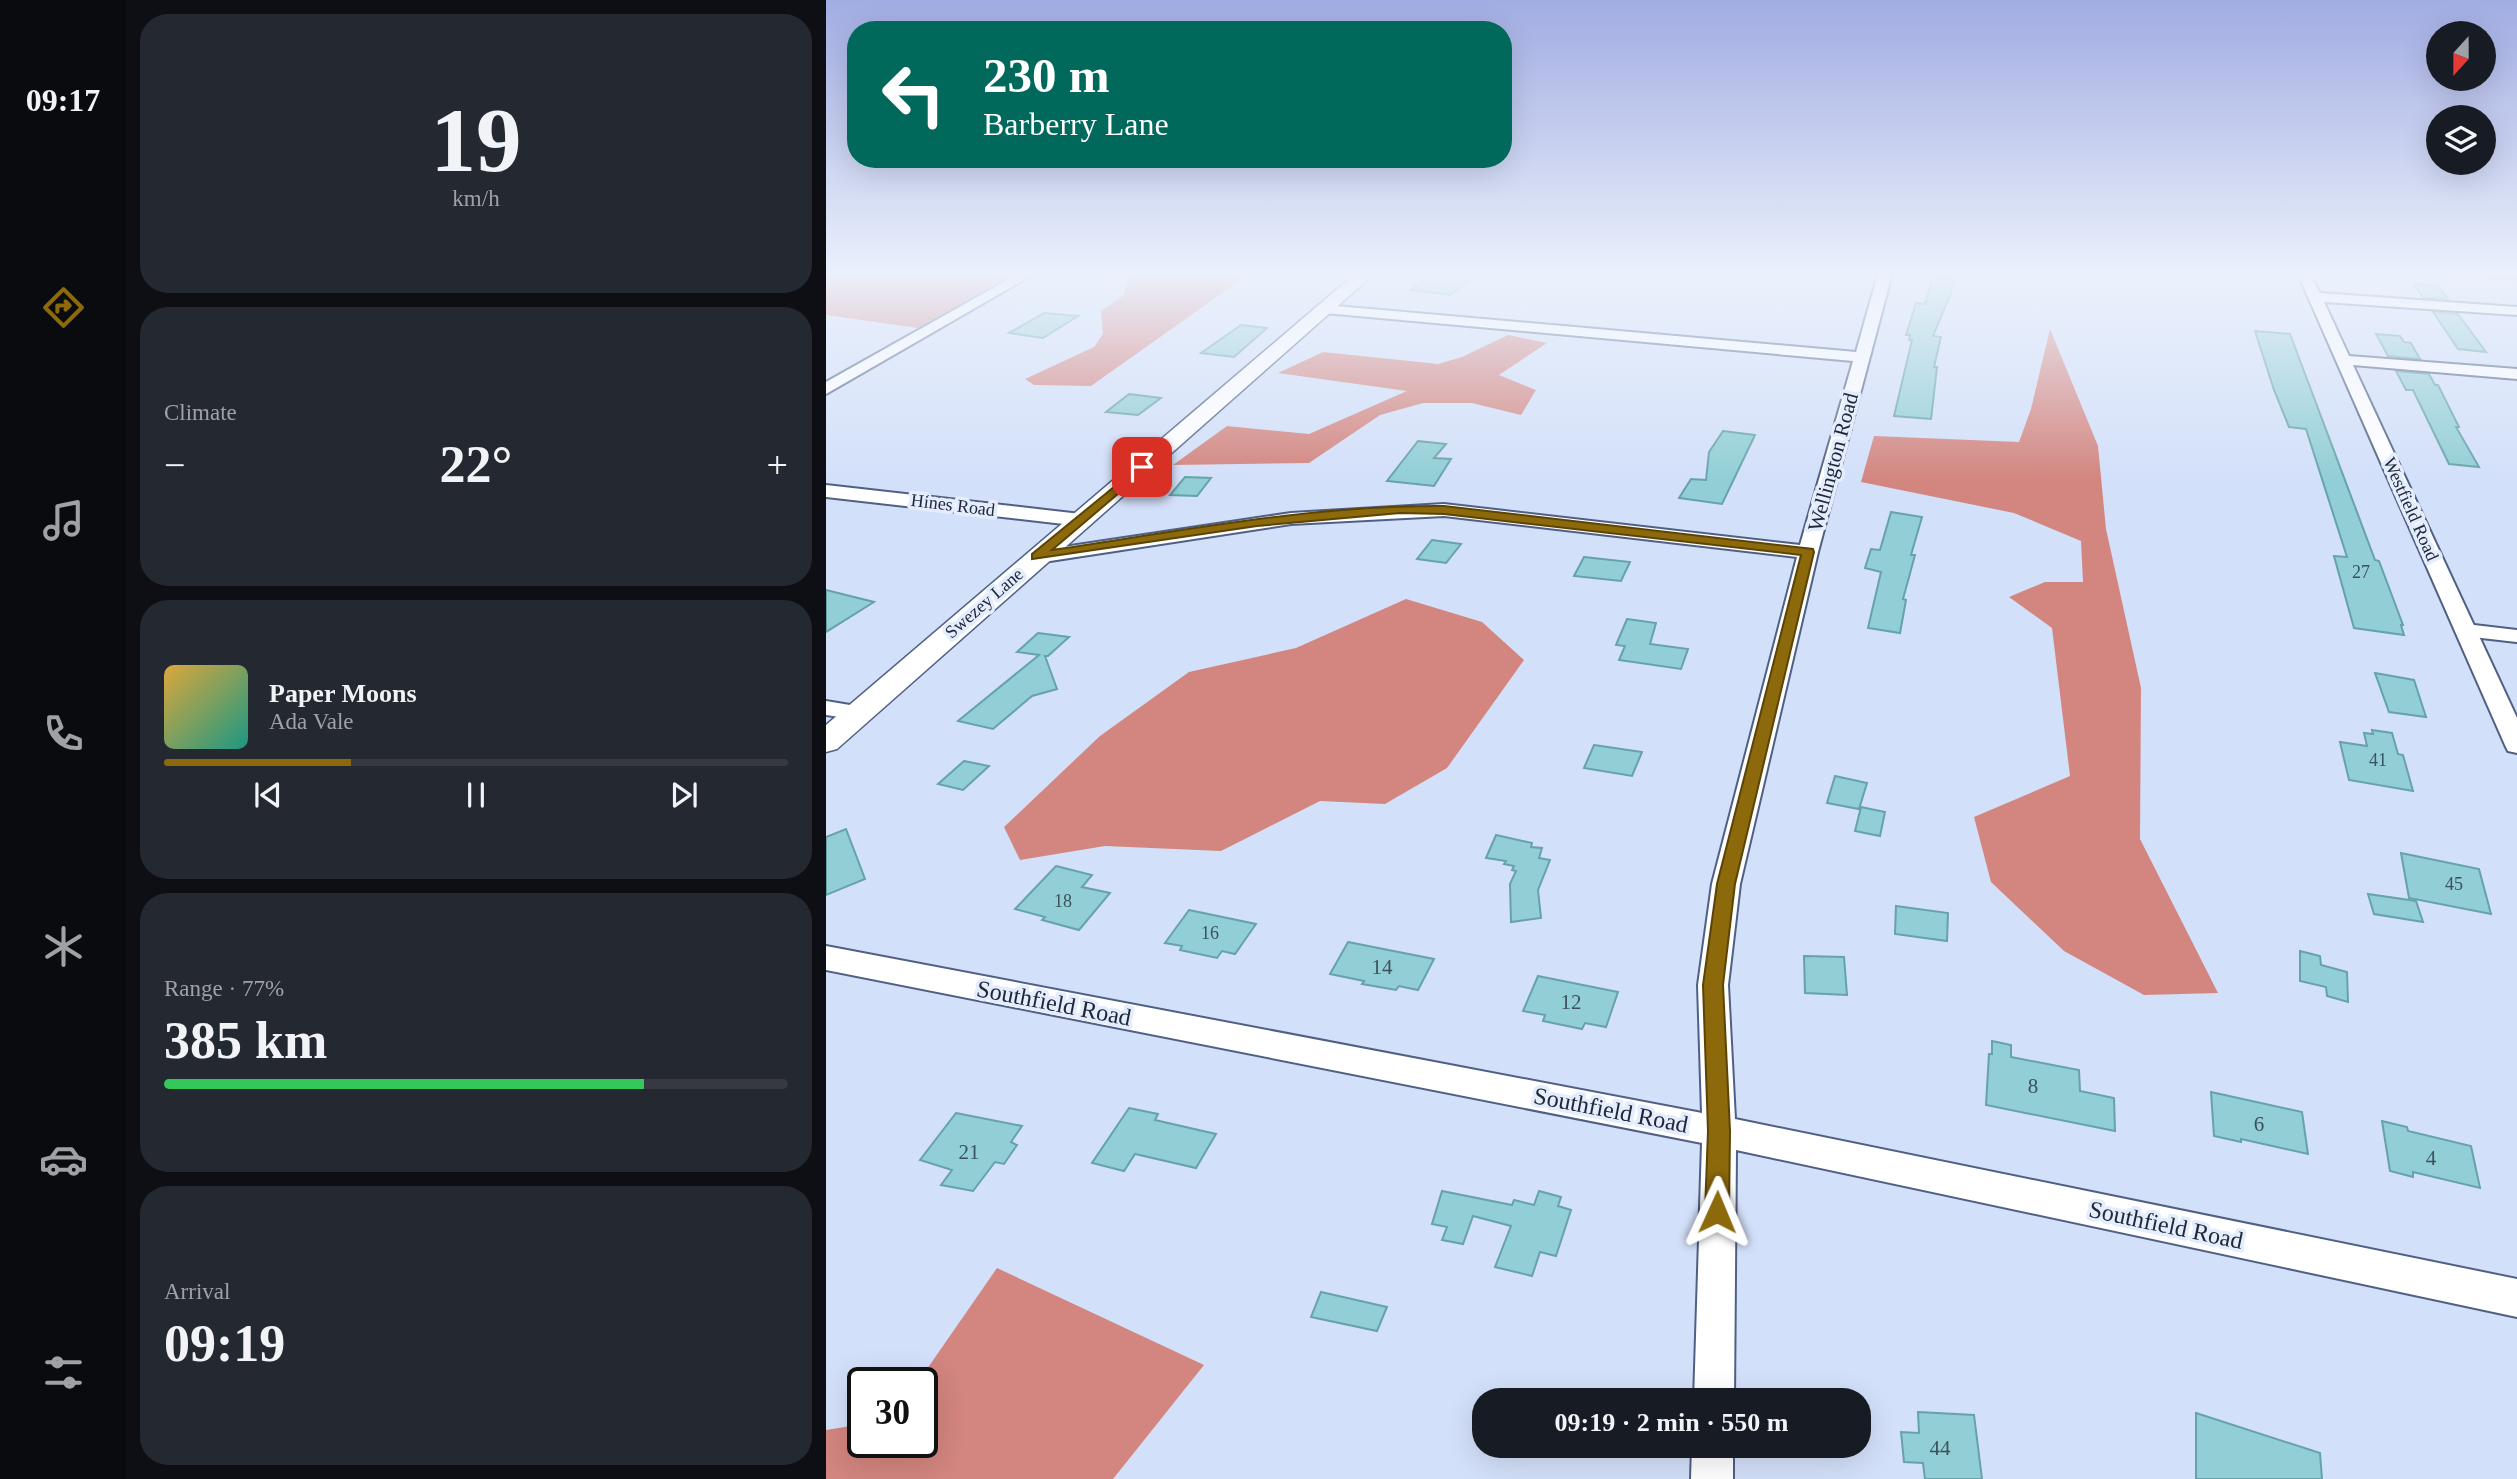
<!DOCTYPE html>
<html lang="en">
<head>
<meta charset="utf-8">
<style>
	body { margin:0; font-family:Georgia,serif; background:#242831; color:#f1f3f6; height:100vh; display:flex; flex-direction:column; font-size:26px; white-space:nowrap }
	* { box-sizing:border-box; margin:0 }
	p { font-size:23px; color:#9ea1a6 }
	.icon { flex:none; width:38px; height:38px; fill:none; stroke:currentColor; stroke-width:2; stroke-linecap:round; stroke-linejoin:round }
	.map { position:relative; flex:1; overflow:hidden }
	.side { display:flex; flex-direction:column; gap:14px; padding:14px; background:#0d0f14; width:700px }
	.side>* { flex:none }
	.top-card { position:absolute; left:21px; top:21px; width:665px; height:147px; border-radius:28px; box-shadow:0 7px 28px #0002; background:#00695c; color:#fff; overflow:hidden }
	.needle { width:46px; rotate:201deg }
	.tools { position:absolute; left:1600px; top:21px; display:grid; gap:14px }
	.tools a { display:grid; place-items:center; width:70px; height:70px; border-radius:50%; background:#171b24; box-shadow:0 7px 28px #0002; font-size:35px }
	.speed { position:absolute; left:21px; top:1367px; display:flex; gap:14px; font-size:35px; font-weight:700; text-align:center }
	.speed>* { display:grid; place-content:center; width:91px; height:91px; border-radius:50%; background:#171b24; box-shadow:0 7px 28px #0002; line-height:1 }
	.speed .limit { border:4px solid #111; border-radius:10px; background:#fff; color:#111 }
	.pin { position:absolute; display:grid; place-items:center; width:60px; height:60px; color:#fff; margin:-30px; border-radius:14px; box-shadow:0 4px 10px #0006 }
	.me { position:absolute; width:77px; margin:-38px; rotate:1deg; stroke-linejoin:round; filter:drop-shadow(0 0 5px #0008) }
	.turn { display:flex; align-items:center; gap:24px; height:147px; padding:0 21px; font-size:32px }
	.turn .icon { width:91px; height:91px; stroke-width:2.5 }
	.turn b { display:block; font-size:49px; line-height:60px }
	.big { font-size:52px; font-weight:800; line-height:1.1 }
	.side .tile { flex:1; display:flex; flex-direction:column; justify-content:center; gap:10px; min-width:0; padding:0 24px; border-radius:28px; background:#242831 }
	.side .dial { align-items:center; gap:0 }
	.dial b { font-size:91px; line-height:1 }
	.song { display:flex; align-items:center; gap:21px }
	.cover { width:84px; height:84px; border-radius:10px; background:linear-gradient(135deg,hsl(40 70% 55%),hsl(170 70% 35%)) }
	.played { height:7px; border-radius:4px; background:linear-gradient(90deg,#8c690a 30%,#363941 30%) }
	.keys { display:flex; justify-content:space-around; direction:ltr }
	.heat { display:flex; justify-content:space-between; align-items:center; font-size:38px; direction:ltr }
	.charge { height:10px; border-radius:5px; background:linear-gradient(90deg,#34c759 77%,#363941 0) }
	.trip { position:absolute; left:646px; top:1388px; width:399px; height:70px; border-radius:28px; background:#171b24; box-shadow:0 7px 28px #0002; font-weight:800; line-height:70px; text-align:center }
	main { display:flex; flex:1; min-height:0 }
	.tabs { display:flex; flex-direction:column; width:126px; justify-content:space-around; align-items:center; background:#090b0e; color:#9ea1a6 }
	.tabs .icon { width:49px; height:49px }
	.tabs .selected { color:#8c690a }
	.tabs b { font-size:32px; color:#f1f3f6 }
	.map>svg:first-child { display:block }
	.forest { fill:#d3857f }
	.building { fill:#91ced5; stroke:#66a2a9; stroke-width:2 }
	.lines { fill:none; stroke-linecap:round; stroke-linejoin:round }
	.service-casing { stroke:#4f6084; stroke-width:16 }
	.minor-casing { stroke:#4f6084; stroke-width:4 }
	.tertiary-casing { stroke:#4f6084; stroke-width:3 }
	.service { stroke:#fff; stroke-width:12 }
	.minor { fill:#fff; fill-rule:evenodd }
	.tertiary { fill:#fff; fill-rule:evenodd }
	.route { fill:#8c690a; stroke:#5b4406; stroke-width:2 }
	.labels { text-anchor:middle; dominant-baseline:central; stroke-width:7; stroke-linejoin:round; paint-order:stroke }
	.far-street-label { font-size:18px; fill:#202737; stroke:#e4edfe }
	.number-label { font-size:18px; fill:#3c515e }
	.street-label { font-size:21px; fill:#202737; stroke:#e4edfe }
	.near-number-label { font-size:21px; fill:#3c515e }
	.near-street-label { font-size:24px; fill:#202737; stroke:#e4edfe }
</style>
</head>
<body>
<main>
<nav class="tabs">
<b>09:17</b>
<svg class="icon selected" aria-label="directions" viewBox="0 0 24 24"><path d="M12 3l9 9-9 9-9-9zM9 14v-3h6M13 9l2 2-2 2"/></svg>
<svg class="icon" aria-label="music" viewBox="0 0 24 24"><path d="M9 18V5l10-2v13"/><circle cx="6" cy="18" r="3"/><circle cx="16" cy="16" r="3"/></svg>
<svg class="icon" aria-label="phone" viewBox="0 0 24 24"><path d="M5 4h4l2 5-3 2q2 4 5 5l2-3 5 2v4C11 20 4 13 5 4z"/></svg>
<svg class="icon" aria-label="climate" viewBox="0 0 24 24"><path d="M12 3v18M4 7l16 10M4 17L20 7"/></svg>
<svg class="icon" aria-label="car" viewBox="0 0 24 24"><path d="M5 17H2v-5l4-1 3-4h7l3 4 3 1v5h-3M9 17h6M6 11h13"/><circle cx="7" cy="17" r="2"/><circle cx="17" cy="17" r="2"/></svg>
<svg class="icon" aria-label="filters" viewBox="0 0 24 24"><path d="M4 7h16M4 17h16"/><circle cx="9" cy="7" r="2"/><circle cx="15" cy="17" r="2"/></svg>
</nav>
<section class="side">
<div class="tile dial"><b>19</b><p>km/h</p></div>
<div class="tile"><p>Climate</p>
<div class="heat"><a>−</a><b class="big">22°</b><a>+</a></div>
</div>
<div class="tile">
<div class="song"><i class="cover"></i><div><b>Paper Moons</b><p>Ada Vale</p></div></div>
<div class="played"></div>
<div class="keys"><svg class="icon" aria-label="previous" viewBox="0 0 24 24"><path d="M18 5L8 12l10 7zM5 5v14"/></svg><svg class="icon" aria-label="pause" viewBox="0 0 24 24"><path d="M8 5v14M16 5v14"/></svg><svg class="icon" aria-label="next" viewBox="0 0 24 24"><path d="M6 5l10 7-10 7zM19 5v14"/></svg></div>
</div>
<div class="tile"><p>Range · 77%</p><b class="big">385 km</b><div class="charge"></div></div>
<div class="tile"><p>Arrival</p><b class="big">09:19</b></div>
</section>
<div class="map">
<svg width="1691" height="1479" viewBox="0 0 1691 1479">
	<rect width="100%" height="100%" fill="#d3e0f9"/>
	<!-- forest -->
	<g class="forest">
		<polygon points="0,274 188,274 92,328 0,315"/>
		<polygon points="252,274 423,274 265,386 208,385 199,379 268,347 277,334 275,311 298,295 301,278"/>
		<polygon points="1581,274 1691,274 1691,281 1582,274"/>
		<polygon points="1224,329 1272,446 1280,529 1315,688 1314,839 1392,993 1318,995 1238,951 1165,882 1148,817 1244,776 1226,628 1183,597 1219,582 1257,582 1255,541 1188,513 1035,482 1048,436 1193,442 1205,409"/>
		<polygon points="682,335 721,343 673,375 710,390 695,415 646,403 597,403 554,415 483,463 347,465 401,426 483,434 581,391 452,373 497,352 612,364 636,357"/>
		<polygon points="580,599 656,622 698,660 621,768 559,804 494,801 395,851 279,846 194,860 178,827 274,736 363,672 470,648"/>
		<polygon points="171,1268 378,1365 287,1479 0,1479 0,1430 37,1424 37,1442 96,1442 96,1382 92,1382"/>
	</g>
	<!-- building -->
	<g class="building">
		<polygon points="607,274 651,274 624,295 585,290"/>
		<polygon points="1107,277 1128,279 1125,293 1107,336 1115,337 1108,367 1111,367 1105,419 1068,416 1086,340 1083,340 1084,335 1080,335 1090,303 1099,304"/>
		<polygon points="1588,284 1612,286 1622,299 1597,298"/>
		<polygon points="1607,312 1632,314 1660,352 1632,349"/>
		<polygon points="218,313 252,316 217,338 183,333"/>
		<polygon points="415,325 441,328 408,357 375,353"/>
		<polygon points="1429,331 1464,334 1549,560 1553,561 1577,625 1575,625 1578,635 1528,628 1508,556 1521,557 1480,429 1463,427 1448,390"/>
		<polygon points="1550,334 1574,336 1578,342 1585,343 1594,359 1562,356"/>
		<polygon points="1570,371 1603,374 1609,385 1612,385 1633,427 1630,427 1653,467 1623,464 1587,390 1580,390"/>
		<polygon points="303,394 335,398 312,415 280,412"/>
		<polygon points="897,431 929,435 896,504 853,498 865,479 880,480 883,452"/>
		<polygon points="592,441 620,444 608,458 625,459 608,486 561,481"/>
		<polygon points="359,477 385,478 371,496 344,495"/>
		<polygon points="1065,512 1096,517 1085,555 1089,555 1077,599 1080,600 1074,633 1042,628 1055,572 1039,568 1045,549 1054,550"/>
		<polygon points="606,540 635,544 620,563 591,559"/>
		<polygon points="758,557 804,562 795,581 748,576"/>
		<polygon points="0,590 48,602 0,632"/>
		<polygon points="801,619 830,623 824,644 862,649 855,669 793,660 799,646 790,645"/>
		<polygon points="212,633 243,637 222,656 219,656 231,689 206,696 167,729 132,721 213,655 191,652"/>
		<polygon points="1549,673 1588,680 1600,717 1563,712"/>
		<polygon points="1546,730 1566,733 1572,754 1577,755 1587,791 1523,780 1514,742 1541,746 1538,733 1547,734"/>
		<polygon points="768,745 816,752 806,776 758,768"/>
		<polygon points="138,761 163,766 137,790 112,784"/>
		<polygon points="1009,776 1041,783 1033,809 1001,803"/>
		<polygon points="1035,807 1059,812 1054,836 1029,831"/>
		<polygon points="20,829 39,879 0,895 0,837"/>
		<polygon points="670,835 706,843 705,847 716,848 713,858 724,860 712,890 715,918 685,922 684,884 690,871 686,870 688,866 678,864 680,861 660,858"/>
		<polygon points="1575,853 1653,869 1665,914 1583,898"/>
		<polygon points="230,866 266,875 256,887 284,893 253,930 216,920 219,917 189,909"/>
		<polygon points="1542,894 1590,901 1597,922 1548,914"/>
		<polygon points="1070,906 1122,913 1121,941 1069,934"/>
		<polygon points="363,910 430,924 409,954 396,951 391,958 354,950 356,946 339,943"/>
		<polygon points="522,942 608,959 592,990 573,986 570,990 536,984 538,981 504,974"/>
		<polygon points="1474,951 1494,956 1495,965 1521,972 1522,1002 1501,996 1500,987 1474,981"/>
		<polygon points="978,956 1018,957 1021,995 979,993"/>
		<polygon points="712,976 792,992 780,1027 759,1023 756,1029 717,1021 719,1015 697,1011"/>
		<polygon points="1166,1041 1185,1045 1185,1057 1253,1070 1254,1091 1288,1098 1289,1131 1160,1105 1163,1054 1166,1054"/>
		<polygon points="1385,1092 1476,1112 1482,1154 1415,1139 1415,1142 1388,1136"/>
		<polygon points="303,1108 332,1114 329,1120 390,1134 370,1168 309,1154 298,1171 266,1163"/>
		<polygon points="130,1113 196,1126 185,1142 191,1145 178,1164 169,1162 147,1191 115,1185 126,1170 94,1160"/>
		<polygon points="1556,1121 1581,1127 1582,1131 1645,1146 1654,1188 1587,1172 1587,1177 1564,1171"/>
		<polygon points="616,1191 686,1205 688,1200 708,1205 713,1191 735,1197 732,1206 745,1210 730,1256 714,1252 706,1276 669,1267 685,1226 647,1216 637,1244 616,1240 621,1227 606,1224"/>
		<polygon points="495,1292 561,1307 551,1331 485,1317"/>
		<polygon points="1092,1412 1148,1415 1156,1479 1099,1479 1097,1463 1078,1462 1075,1432 1093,1433"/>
		<polygon points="1370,1413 1494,1453 1496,1479 1370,1479"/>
	</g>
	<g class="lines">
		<!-- service casing -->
		<g class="service-casing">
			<polyline id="service" points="1639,630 1691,636"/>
		</g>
		<!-- minor casing -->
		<g class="minor-casing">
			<g id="minor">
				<polygon points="192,274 208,274 0,394 0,382"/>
				<polygon points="1052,274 1066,274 992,552 914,884 902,985 909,1119 1691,1279 1691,1317 910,1150 908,1400 868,1400 876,1143 0,970 0,946 876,1113 872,985 886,884 971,557 618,516 465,524 211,563 204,561 201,557 204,553 211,551 465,513 618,504 974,545 1027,361 499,313 492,309 499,305 1030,352"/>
				<polygon points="1472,274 1484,274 1494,293 1691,307 1691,315 1498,302 1523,356 1691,369 1691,379 1527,365 1691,718 1691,753 1682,751 1679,745"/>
				<polygon points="0,485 255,514 265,520 255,526 0,497"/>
				<polygon points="0,701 42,708 46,713 42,718 34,720 0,715"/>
				<polygon points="866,1446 907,1446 907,1479 865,1479"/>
			</g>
		</g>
		<!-- tertiary casing -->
		<g class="tertiary-casing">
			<polygon id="tertiary" points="529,274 548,274 11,749 0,752 0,725"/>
		</g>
		<!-- service -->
		<use href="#service" class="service"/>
		<!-- minor -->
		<use href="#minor" class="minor"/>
		<!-- tertiary -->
		<use href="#tertiary" class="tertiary"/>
	</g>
	<!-- sky -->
	<linearGradient id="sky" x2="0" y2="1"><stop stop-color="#a1ace2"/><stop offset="0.57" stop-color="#ebf1fc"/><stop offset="1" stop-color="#ebf1fc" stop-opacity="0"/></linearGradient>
	<rect width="1691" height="481" fill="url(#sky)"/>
	<!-- route -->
	<path class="route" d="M316,464l4,1v5l-94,80c129,-19 260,-45 392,-44l369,43 1,3 -79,332 -12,101 7,146 -1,81 -4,7 -8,3 -8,-3 -4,-7 3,-81 -5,-146 14,-101 84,-329 -357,-41 -44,-1 -143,13 -225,33v-5z"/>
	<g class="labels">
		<!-- far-street labels -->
		<g class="far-street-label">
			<text transform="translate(127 505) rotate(7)">Hines Road</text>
			<text transform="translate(1585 509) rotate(66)">Westfield Road</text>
			<text transform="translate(158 603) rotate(-41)">Swezey Lane</text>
		</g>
		<!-- number labels -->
		<g class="number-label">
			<text x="1535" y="572">27</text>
			<text x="1552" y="760">41</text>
			<text x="1628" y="884">45</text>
			<text x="237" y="901">18</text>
			<text x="384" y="933">16</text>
		</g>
		<!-- street labels -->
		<g class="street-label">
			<text transform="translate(1007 462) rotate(-75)">Wellington Road</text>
		</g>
		<!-- near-number labels -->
		<g class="near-number-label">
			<text x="556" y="967">14</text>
			<text x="745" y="1002">12</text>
			<text x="1207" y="1086">8</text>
			<text x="1433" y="1124">6</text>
			<text x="143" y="1152">21</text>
			<text x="1605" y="1158">4</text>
			<text x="1114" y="1448">44</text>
		</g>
		<!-- near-street labels -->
		<g class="near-street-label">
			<text transform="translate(228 1003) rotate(11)">Southfield Road</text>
			<text transform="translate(785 1110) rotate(11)">Southfield Road</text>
			<text transform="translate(1340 1225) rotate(12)">Southfield Road</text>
		</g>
	</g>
</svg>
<div class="tools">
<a><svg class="needle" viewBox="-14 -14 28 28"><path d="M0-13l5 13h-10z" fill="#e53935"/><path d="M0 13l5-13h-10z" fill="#9ea1a6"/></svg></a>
<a><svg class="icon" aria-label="layers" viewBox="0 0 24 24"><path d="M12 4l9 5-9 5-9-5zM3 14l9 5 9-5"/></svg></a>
</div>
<div class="speed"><div class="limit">30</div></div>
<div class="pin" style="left:316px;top:467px;background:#d93025"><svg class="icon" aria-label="arrive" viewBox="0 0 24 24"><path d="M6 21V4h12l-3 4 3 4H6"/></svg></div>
<svg class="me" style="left:891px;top:1212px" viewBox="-20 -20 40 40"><path d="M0-17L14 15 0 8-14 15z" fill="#8c690a" stroke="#fff" stroke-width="4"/></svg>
<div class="trip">09:19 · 2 min · 550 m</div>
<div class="top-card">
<div class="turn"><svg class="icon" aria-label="left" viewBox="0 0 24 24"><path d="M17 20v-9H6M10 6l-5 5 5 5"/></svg><div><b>230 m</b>Barberry Lane</div></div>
</div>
</div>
</main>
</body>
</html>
